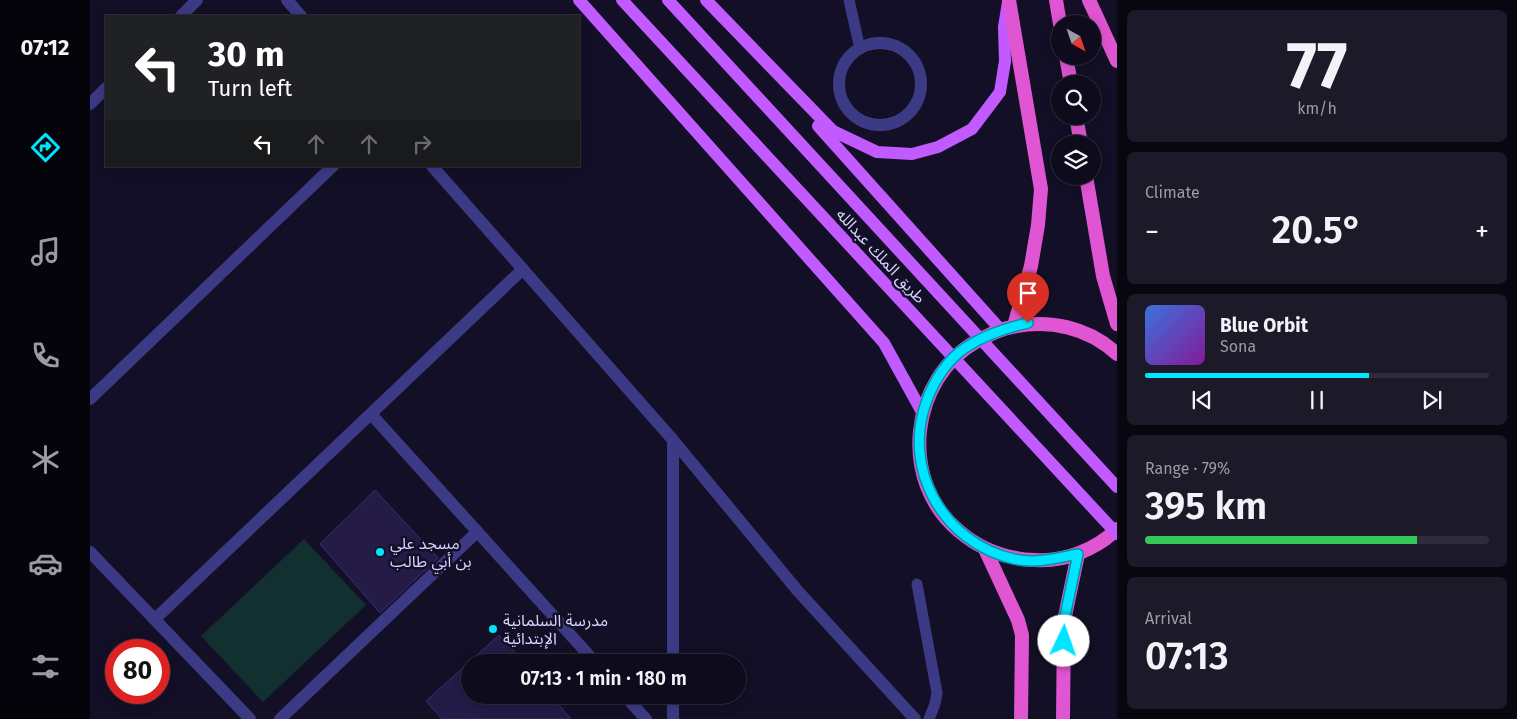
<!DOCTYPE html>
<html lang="en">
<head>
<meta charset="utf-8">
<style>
	body { margin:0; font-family:"Fira Sans","Noto Sans Arabic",sans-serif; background:#1c1929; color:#f1f3f6; height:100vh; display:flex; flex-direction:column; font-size:19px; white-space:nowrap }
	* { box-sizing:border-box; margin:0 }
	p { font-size:16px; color:#9b9ba3 }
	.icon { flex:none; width:28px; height:28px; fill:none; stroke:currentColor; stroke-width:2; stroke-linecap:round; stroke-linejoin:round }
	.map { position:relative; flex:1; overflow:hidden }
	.details { display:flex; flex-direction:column; gap:10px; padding:10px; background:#08060f; width:400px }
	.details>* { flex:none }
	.hud { position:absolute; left:15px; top:15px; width:475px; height:152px; border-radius:0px; box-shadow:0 2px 12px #0003,0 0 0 1px #2e2b3b; background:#202124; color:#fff; overflow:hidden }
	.needle { width:32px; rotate:140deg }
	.tools { position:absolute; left:961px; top:15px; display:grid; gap:10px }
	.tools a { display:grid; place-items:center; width:50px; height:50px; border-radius:50%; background:#0e0b1c; box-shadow:0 2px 12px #0003,0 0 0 1px #2e2b3b; font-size:25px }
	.speed { position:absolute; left:15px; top:639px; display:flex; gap:10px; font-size:25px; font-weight:700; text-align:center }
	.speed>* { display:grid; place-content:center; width:65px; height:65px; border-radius:50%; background:#0e0b1c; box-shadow:0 2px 12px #0003,0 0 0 1px #2e2b3b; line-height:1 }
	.speed .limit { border:8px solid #d22; background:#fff; color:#111 }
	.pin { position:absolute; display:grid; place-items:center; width:42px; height:42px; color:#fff; margin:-51px -21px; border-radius:50% 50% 50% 0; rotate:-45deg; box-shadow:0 0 5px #0007 }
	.pin .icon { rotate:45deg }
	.me { position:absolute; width:55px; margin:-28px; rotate:3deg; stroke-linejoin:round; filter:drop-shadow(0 0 4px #0008) }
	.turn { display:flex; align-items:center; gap:18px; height:105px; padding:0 20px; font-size:22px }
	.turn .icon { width:65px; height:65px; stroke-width:2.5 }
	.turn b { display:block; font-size:35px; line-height:42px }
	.lanes { display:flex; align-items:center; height:48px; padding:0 20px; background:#0003; justify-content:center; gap:25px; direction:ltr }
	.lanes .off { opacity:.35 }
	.big { font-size:38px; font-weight:600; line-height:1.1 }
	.details .card { flex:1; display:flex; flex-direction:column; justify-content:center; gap:8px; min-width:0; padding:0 18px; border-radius:8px; background:#1c1929 }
	.details .dial { align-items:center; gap:0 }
	.dial b { font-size:65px; line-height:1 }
	.song { display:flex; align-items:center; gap:15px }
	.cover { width:60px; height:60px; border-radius:8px; background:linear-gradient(135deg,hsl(220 70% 55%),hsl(290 70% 35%)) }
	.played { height:5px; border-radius:2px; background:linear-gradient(90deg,#00e5ff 65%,#2e2b3b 65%) }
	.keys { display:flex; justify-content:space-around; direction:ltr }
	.heat { display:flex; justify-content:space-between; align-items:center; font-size:28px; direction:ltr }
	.charge { height:8px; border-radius:4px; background:linear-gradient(90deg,#34c759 79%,#2e2b3b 0) }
	.trip { position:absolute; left:371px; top:654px; width:285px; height:50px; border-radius:25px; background:#0e0b1c; box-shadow:0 2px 12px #0003,0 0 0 1px #2e2b3b; font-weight:600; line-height:50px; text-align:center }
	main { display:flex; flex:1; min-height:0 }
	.tab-bar { display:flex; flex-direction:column; width:90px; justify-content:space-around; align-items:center; background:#06040b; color:#9b9ba3 }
	.tab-bar .icon { width:35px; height:35px }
	.tab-bar .on { color:#00e5ff }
	.tab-bar b { font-size:22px; color:#f1f3f6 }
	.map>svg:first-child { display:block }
	.green { fill:#12302f }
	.building { fill:#241b47; stroke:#3b2d73 }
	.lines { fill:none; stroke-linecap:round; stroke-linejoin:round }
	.service { stroke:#3d3a85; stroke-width:11 }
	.minor { stroke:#3d3a85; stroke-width:12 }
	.primary { stroke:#c25bff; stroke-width:12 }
	.trunk { stroke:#e055d1; stroke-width:14 }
	.primary-bridge { stroke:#c25bff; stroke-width:12 }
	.route-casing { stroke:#0095a6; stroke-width:12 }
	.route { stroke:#00e5ff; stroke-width:9 }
	.poi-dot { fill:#00e5ff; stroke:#130f26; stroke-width:2 }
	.labels { text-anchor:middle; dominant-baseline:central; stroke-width:5; stroke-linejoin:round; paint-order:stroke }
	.street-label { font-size:16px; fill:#d9d4ff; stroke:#130f26 }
	.poi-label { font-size:16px; fill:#d9d4ff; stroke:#130f26; text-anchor:start }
</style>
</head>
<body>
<main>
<nav class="tab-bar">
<b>07:12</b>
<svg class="icon on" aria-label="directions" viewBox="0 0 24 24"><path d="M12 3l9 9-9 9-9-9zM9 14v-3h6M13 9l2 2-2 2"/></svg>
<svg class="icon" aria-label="music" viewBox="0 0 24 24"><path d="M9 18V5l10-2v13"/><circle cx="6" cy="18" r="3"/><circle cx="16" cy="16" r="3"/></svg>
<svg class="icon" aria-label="phone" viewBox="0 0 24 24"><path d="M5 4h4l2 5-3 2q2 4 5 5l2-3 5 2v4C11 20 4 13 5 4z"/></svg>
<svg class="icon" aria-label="climate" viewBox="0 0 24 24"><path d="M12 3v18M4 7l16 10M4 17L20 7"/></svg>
<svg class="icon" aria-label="car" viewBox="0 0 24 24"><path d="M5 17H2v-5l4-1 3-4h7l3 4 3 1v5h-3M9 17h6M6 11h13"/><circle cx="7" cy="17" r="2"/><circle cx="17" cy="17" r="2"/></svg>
<svg class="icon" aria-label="filters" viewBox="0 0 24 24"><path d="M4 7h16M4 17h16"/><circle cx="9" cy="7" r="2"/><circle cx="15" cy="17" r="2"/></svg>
</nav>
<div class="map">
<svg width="1027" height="719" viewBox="0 0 1027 719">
	<rect width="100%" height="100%" fill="#130f26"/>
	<!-- green -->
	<polygon class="green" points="214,539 276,605 173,702 111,636"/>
	<!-- building -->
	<g class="building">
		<polygon points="285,490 348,558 290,613 230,544"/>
		<polygon points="409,635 434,662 380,662 380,695 464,695 471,703 469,705 481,719 352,719 336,701"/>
	</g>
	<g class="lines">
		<!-- service -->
		<g class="service">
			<polyline points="759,0 770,49"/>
			<polyline points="827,584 847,693 845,704 839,719"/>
		</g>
		<!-- minor -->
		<g class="minor">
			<polyline points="197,0 211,16"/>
			<polyline points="91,16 107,0"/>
			<circle cx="790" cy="84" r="41"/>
			<polyline points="0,104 16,88"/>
			<polyline points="342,166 583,440 707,590 825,719"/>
			<polyline points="0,399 243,166"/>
			<polyline points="281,414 505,662"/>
			<polyline points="0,552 160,719"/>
			<polyline points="65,619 433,269"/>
			<polyline points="583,662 583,440"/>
			<polyline points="534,695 556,719"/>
			<polyline points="190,719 387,532"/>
			<polyline points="583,719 583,695"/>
		</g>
		<!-- primary -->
		<g class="primary">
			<polyline points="489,0 794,343 832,412"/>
			<polyline points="616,0 743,131 787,152 822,154 848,147 882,129 910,92 915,61 914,27 918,2"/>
			<polyline points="728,126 910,329"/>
		</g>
		<!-- trunk -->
		<g class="trunk">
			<polyline points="919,0 951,189 948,225 941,266 924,326"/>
			<polyline points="966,0 970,24"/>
			<polyline points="999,0 1027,61"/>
			<polyline points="976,56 981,84"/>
			<polyline points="986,116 991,144"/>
			<polyline points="996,176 1013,276 1027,324"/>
			<path d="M1027,354c-29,-27 -68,-35 -105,-27 -13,2 -23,8 -35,14 -67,37 -79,140 -18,190 22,19 47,28 76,29 29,2 61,-10 82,-31"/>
			<polyline points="895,549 928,620 932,635 931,719"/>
			<polyline points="973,719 974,621 988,554"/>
		</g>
		<!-- primary-bridge -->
		<g class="primary-bridge">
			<polyline points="532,0 1027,534"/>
			<polyline points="578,0 1027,487"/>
		</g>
	</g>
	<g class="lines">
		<!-- route casing -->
		<g class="route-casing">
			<path id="route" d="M938,323c-23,5 -44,12 -63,25 -18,12 -31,33 -38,52 -26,68 16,143 87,159 22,5 43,-1 64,-5l-14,67v20"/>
		</g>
		<!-- route -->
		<use href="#route" class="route"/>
	</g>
	<!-- markers -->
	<g class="poi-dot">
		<circle cx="290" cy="552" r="5"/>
		<circle cx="403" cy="629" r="5"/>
	</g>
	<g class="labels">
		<!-- street labels -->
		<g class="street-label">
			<text transform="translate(791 256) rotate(47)">طريق الملك عبدالله</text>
		</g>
		<!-- poi labels -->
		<g class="poi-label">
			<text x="300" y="543">مسجد علي<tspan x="300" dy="18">بن أبي طالب</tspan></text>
			<text x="413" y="620">مدرسة السلمانية<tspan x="413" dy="18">الإبتدائية</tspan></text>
		</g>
	</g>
</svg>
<div class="tools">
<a><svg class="needle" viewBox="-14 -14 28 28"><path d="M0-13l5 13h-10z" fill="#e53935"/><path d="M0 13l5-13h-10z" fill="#9b9ba3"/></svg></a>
<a><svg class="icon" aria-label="search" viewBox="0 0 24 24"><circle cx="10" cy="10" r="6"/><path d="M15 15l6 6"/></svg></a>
<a><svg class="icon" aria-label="layers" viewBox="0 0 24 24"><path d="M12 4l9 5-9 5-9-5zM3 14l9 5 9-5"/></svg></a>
</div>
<div class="speed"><div class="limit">80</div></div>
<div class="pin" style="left:938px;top:323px;background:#d93025"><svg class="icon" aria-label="arrive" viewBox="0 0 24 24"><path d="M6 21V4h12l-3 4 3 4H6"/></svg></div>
<svg class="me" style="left:974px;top:641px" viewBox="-20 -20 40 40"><circle r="19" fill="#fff"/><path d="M0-13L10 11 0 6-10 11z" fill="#00e5ff"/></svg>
<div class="trip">07:13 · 1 min · 180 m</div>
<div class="hud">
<div class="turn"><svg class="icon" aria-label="left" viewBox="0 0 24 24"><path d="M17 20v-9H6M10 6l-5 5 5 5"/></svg><div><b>30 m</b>Turn left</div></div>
<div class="lanes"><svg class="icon" aria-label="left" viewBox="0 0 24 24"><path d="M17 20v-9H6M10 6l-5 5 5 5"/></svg><svg class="icon off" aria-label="ahead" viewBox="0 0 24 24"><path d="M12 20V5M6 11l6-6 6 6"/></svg><svg class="icon off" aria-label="ahead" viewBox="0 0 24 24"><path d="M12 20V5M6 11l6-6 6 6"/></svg><svg class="icon off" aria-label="right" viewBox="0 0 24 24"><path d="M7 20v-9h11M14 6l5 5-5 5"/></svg></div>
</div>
</div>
<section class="details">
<div class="card dial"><b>77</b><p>km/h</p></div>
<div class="card"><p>Climate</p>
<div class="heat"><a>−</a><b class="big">20.5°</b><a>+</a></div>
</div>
<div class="card">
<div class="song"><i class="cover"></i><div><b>Blue Orbit</b><p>Sona</p></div></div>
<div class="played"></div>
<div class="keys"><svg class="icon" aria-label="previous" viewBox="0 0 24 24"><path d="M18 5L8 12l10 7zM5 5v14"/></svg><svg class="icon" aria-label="pause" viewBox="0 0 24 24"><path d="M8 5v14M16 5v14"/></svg><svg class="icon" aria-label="next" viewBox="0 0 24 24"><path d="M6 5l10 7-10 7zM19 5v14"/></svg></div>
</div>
<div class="card"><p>Range · 79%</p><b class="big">395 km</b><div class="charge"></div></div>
<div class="card"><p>Arrival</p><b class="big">07:13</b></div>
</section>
</main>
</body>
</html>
